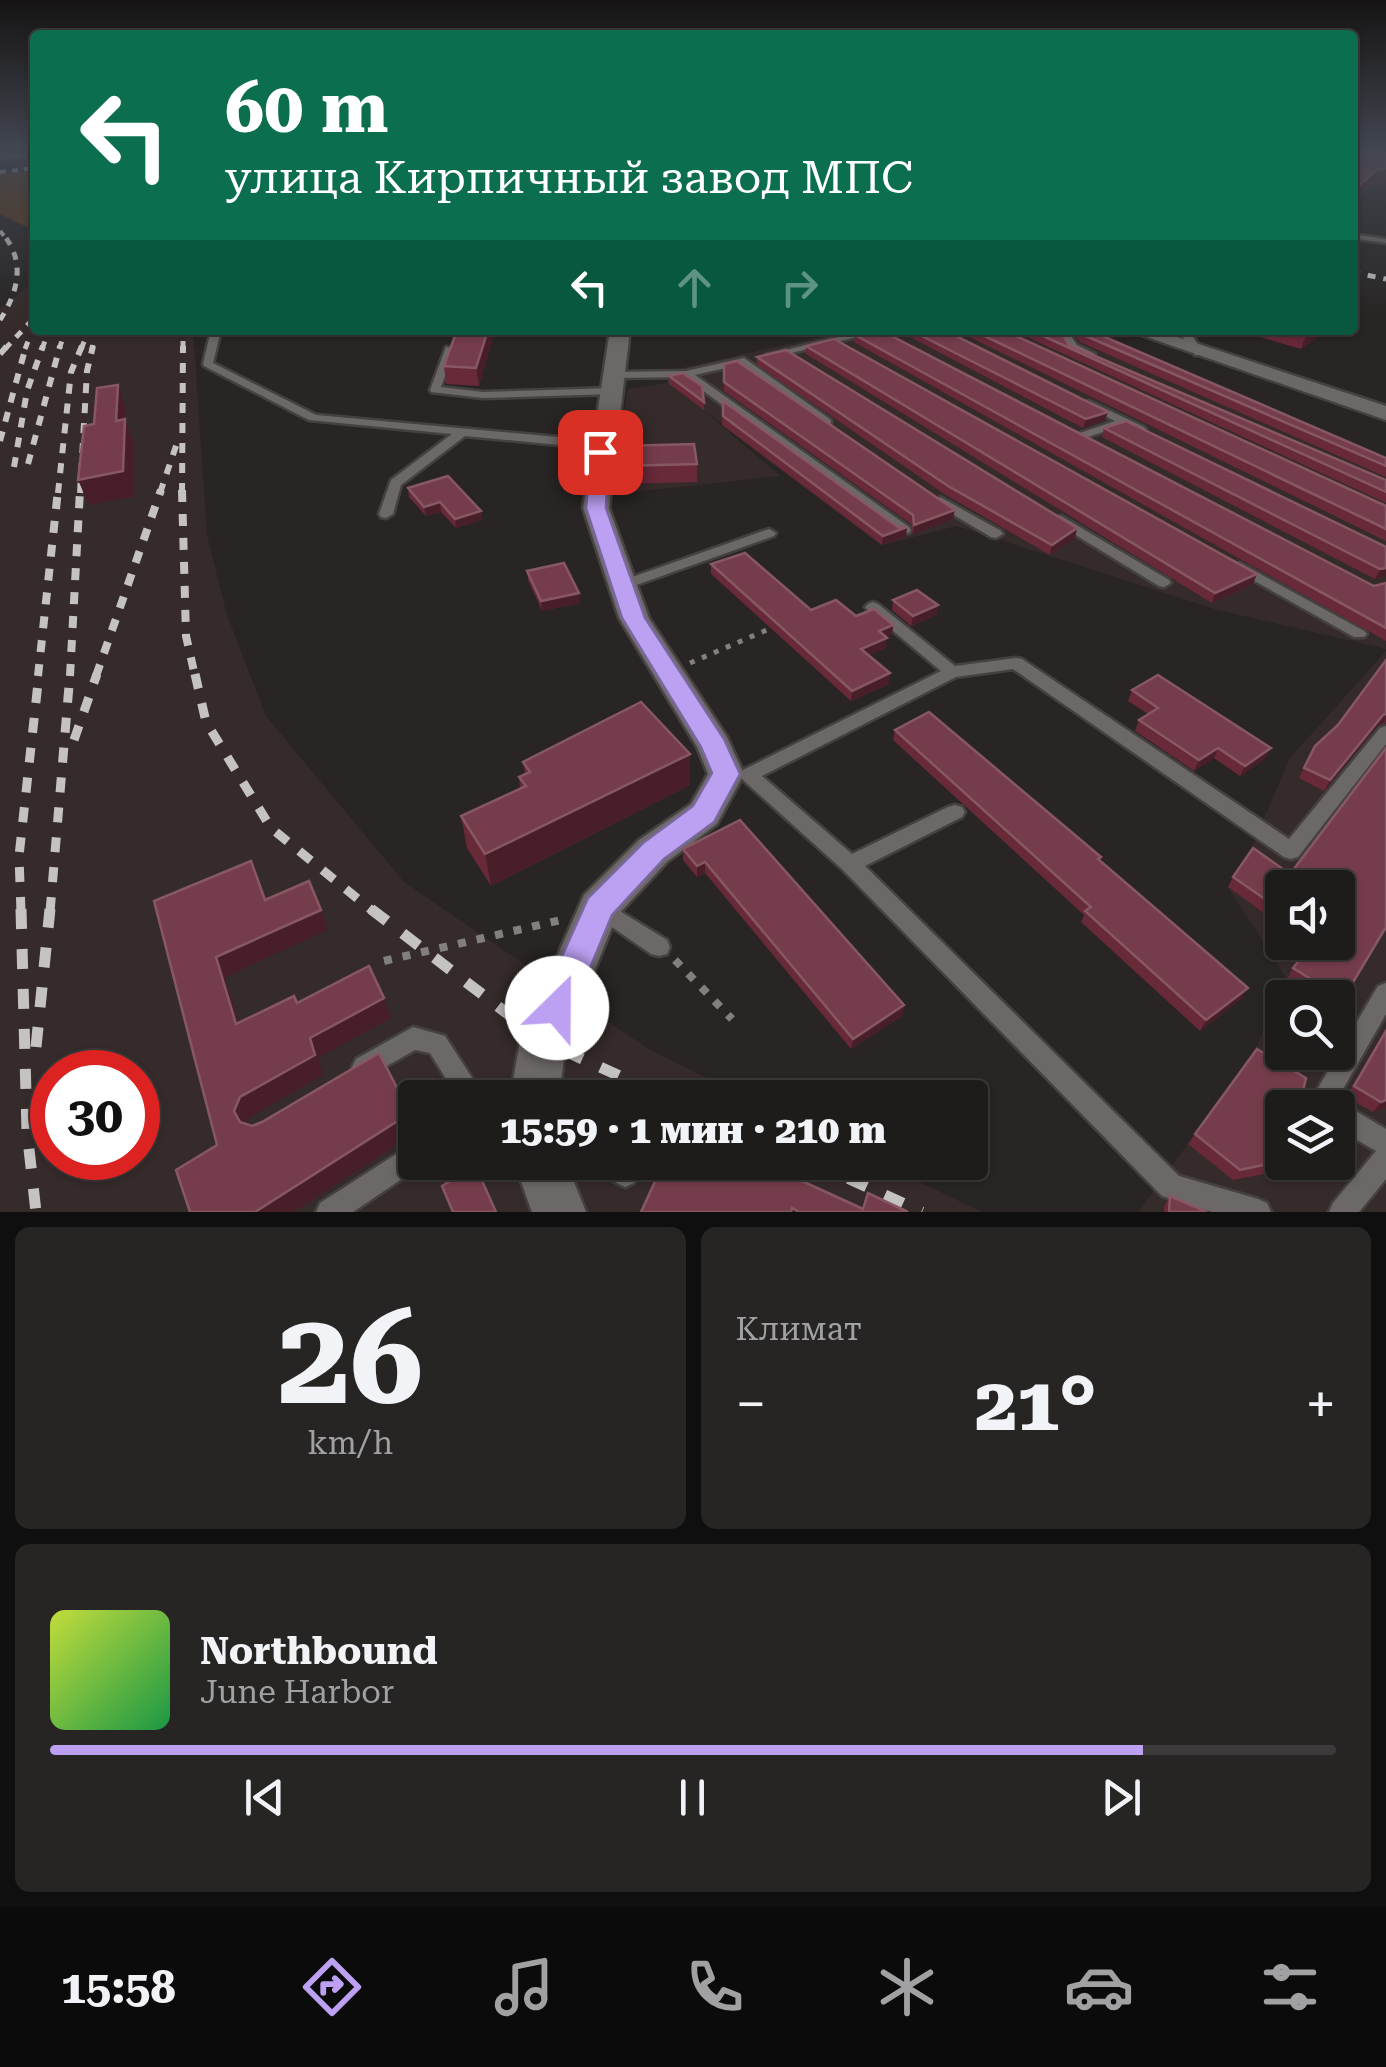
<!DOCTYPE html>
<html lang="ru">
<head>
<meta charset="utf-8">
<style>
	body { margin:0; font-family:"Roboto Serif",serif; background:#262524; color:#f1f3f6; height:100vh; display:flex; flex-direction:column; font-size:38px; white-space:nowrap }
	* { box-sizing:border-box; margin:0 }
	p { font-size:32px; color:#a1a1a3 }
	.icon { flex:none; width:55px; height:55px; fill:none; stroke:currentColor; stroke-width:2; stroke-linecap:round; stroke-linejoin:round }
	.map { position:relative; height:1212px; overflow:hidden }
	.sheet { display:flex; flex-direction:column; gap:15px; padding:15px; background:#100f0f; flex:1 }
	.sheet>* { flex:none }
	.hud { position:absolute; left:30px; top:30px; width:1328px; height:305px; border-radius:10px; box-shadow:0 2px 8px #0004,0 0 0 2px #3c3a3a; background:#0b6e4f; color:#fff; overflow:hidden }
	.buttons { position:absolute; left:1265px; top:870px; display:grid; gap:20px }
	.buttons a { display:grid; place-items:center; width:90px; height:90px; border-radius:10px; background:#1e1c1b; box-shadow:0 2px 8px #0004,0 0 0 2px #3c3a3a; font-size:50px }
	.speed { position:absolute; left:30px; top:1050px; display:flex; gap:20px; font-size:50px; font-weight:700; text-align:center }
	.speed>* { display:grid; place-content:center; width:130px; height:130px; border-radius:50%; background:#1e1c1b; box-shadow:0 2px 8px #0004,0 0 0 2px #3c3a3a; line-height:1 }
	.speed .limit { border:15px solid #d22; background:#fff; color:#111 }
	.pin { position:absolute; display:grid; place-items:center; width:85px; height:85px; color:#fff; margin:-42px; border-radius:20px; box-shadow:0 5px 15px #0006 }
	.me { position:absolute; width:110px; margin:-55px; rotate:23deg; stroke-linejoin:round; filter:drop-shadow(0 0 8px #0008) }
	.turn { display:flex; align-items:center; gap:35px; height:210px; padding:0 30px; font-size:45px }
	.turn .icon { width:130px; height:130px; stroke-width:2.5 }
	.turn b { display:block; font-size:70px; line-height:85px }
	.lanes { display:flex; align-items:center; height:95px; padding:0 30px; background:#0003; justify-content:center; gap:50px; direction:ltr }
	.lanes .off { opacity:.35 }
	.big { font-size:75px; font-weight:800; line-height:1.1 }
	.sheet .widget { flex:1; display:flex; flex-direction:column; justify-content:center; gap:15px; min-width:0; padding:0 35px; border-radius:15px; background:#262524 }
	.sheet .dial { align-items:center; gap:0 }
	.dial b { font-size:130px; line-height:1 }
	.song { display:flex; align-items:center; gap:30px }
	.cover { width:120px; height:120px; border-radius:15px; background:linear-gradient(135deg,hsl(70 70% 55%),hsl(140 70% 35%)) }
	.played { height:10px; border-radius:5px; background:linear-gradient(90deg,#bca0f2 85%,#3c3a3a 85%) }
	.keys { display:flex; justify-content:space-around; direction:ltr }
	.heat { display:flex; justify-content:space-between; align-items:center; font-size:55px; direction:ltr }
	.sheet .tiles { flex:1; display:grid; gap:15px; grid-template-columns:1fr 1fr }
	.widget:last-child { grid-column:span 2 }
	.trip { position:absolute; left:398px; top:1080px; width:590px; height:100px; border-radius:10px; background:#1e1c1b; box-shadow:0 2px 8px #0004,0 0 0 2px #3c3a3a; font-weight:800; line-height:100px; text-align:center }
	.tabs { display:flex; height:160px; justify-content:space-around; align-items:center; background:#0c0b0b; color:#a1a1a3 }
	.tabs .icon { width:70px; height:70px }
	.tabs .on { color:#bca0f2 }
	.tabs b { font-size:45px; color:#f1f3f6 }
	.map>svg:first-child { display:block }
	.built { fill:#352b2a; fill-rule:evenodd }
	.green { fill:#593714 }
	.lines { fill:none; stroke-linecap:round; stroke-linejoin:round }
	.lane-casing { stroke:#444241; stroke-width:5 }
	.street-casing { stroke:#444241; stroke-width:5 }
	.path-far1 { stroke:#82807f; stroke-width:5; stroke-dasharray:5 8; stroke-linecap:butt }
	.path { stroke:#82807f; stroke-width:8; stroke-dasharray:8 11; stroke-linecap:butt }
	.lane { fill:#6d6868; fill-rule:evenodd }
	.street { fill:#6d6868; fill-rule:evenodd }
	.rail-far5 { stroke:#c5c2c2; stroke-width:4; stroke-dasharray:6 6; stroke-linecap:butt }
	.rail-far4 { stroke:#c5c2c2; stroke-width:5; stroke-dasharray:8 8; stroke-linecap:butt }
	.rail-far3 { stroke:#c5c2c2; stroke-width:6; stroke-dasharray:10 10; stroke-linecap:butt }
	.rail-far2 { stroke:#c5c2c2; stroke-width:8; stroke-dasharray:12 12; stroke-linecap:butt }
	.rail-far1 { stroke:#c5c2c2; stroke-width:9; stroke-dasharray:15 15; stroke-linecap:butt }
	.rail { stroke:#c5c2c2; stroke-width:11; stroke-dasharray:20 20; stroke-linecap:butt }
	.wall { fill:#682939 }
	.shaded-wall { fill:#481f29 }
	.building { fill:#753d4b; stroke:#875864; stroke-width:2.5 }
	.route { fill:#bca0f2; stroke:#7a689d; stroke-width:2.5 }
</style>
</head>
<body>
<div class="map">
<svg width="1386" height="1212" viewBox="0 0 1386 1212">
	<rect width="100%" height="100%" fill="#282524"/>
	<!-- built -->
	<g class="built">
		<path d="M35,281v49h158l14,205 20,80 39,101 138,166 246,168 96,47 -331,1v64l465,1 102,49h-982v-904zM52,1072h86v86h-86z"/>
		<polygon points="850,330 1106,330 1119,336 1099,342 1386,468 1386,649 1214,609 957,526 882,545 701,408 780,476 616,494 615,463 628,389 667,383 669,371"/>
		<path d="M1386,651v561h-248l112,-153 37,-80 -59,-92 19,-28 42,-100zM1282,888h56v54h-56zM1282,998h56v54h-56zM1282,1108h56v54h-56z"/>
	</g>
	<!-- green -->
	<polygon class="green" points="35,170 35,231 0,214 0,174"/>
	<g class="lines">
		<!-- lane casing -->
		<g class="lane-casing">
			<g id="lane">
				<polygon points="35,152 35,156 0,159 0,155"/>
				<polygon points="1352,234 1386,239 1386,243 1352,238"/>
				<polygon points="211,330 221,330 213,363 316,415 602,441 608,445 602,449 465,436 401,485 393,514 386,518 381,517 379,514 391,480 452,434 309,420 204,366 203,364"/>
				<polygon points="867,330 885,330 771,358 766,355"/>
				<polygon points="1057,330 1067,330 1077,345 1095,354 1090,357 1069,349"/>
				<polygon points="1178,330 1188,330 1204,353 1203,355 1195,355"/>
				<polygon points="446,347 455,349 441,387 483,392 613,388 618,391 613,394 483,398 431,392 430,390"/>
				<polygon points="744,358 831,420 831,424 823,424 738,365 695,375 909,527 911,530 909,533 899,533 684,377 615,378 610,375 615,372 686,371"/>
				<polygon points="1089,401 1144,427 1146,429 1140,432 1124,425 1085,438 1077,438 1077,434 1115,421 1085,406 1085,402"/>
				<polygon points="940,497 1001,531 1003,534 996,538 991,537 935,504 934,501"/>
				<polygon points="1061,516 1169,580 1171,583 1164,587 1159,586 1056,523 1054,520 1056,517"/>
				<polygon points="769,529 776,533 774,536 628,588 623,589 616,585 618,582"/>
				<polygon points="1240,563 1364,631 1367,634 1364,637 1354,637 1235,570 1233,567 1235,564"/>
				<polygon points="873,602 878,604 955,666 1016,658 1022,659 1289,839 1380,728 1386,726 1386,744 1298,857 1291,859 1284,857 1013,669 956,677 762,776 852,854 948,807 955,805 962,807 965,812 962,817 865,866 1179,1176 1258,1199 1267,1203 1271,1212 1212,1212 1162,1196 843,870 743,780 740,775 743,770 941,671 868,610 865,607 868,604"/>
				<polygon points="600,899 667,940 670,947 667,954 659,956 651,954 593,914 590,908 593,902"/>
				<polygon points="1386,983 1386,1014 1335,1103 1347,1106 1386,1129 1386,1179 1359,1212 1329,1212 1333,1203 1376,1151 1338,1129 1338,1108 1309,1108 1308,1105 1378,986"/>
				<polygon points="413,1027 445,1036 485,1098 458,1098 430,1053 415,1050 364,1079 356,1075 352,1067 356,1059"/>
				<polygon points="415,1142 415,1162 424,1164 353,1212 316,1212 320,1203"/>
				<path d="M599,1162h33l6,12 -4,9 -9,4c-12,-5 -21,-12 -26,-25z"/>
			</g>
		</g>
		<!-- street casing -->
		<g class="street-casing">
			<g id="street">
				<polygon points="610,330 630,330 609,508 649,618 727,737 744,774 717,824 667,862 616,917 566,1041 559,1098 510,1098 520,1041 584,895 639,840 691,804 708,774 697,747 619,618 583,508"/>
				<polygon points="1127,330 1156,330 1386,406 1386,420"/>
				<polygon points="514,1162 566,1162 586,1212 532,1212"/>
			</g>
		</g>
		<!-- path-far1 -->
		<polyline class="path-far1" points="690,663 776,626"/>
		<!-- path -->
		<g class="path">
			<polyline points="675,960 732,1019"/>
			<polyline points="384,961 561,920"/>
		</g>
		<!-- lane -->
		<use href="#lane" class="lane"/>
		<!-- street -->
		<use href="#street" class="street"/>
		<!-- rail-far5 -->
		<g class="rail-far5">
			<polyline points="0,172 35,168"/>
			<polyline points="0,231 5,237"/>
		</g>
		<!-- rail-far4 -->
		<g class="rail-far4">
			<polyline points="1352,272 1386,279"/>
			<path d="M0,320c18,-28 26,-58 3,-86"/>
			<polyline points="5,349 35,317"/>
			<polyline points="25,349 30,336"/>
			<polyline points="42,349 49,330"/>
			<polyline points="59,349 66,330"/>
			<polyline points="81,349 89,330"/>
			<polyline points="92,349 93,345"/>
			<polyline points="183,349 183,330"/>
		</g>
		<!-- rail-far3 -->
		<g class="rail-far3">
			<polyline points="0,354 7,346"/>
			<polyline points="0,441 26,346"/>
			<polyline points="28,464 60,346"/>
			<polyline points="14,467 27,391 43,346"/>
			<polyline points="58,493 71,372 82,346"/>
			<polyline points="80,493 87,371 93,346"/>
			<polyline points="160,493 177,443"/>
			<polyline points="182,493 183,346"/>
		</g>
		<!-- rail-far2 -->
		<g class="rail-far2">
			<polyline points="182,490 186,636 195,676"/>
			<polyline points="38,676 58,490"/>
			<polyline points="70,676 80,490"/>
			<polyline points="96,676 161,490"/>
		</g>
		<!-- rail-far1 -->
		<g class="rail-far1">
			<polyline points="195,674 206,722 271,828 374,912"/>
			<polyline points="74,740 97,674"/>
			<polyline points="21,912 19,856 39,674"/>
			<polyline points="50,912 70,674"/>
		</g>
		<!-- rail -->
		<g class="rail">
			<polyline points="21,909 27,1131 36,1212"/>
			<polyline points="371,909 543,1041 668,1098"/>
			<polyline points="36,1047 50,909"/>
			<polyline points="812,1162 922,1212"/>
		</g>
	</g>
	<!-- wall -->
	<g class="wall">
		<polygon points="457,330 495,330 479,386 446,384 444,366"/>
		<polygon points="897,330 944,330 1108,412 1105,420 1083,428"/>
		<polygon points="955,330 1003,330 1386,506 1386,541"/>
		<polygon points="1012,330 1060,330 1069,345 1386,480 1386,503"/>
		<polygon points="1070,330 1121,330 1119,336 1109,339 1386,458 1386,477 1080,342"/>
		<polygon points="1239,330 1327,330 1301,349 1239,331"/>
		<polygon points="855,335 1374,586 1386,583 1386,641 854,342"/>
		<polygon points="806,346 1253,584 1212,603 806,354"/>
		<polygon points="757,357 1077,528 1075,538 1050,555 946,495 757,365"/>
		<polygon points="724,364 953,519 913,534 911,524 724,391"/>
		<polygon points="669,376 704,402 704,410 669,384"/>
		<polygon points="723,401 898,527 907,527 906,537 882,545 722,425"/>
		<polygon points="1104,428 1386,547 1386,576 1375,579 1102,437"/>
		<polygon points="697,464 697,482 621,484 621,466"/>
		<polygon points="408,488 481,511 482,520 456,528 441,512 426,516 409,497"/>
		<polygon points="711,564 811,610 856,616 893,625 892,635 886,637 886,648 869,655 889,684 851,701 711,574"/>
		<polygon points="527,571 580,603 542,611 528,580"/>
		<polygon points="893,600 938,605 936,615 911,626 892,610"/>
		<polygon points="1386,660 1386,723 1377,726 1324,791 1299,778 1315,746 1338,725"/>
		<polygon points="1132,690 1266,758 1240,776 1214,758 1194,771 1135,731 1139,720 1148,714 1128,701"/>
		<polygon points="895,730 1101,857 1099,861 1242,998 1200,1031 1081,922 1084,915 893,740"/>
		<polygon points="523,762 690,785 491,886 467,848 461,816 520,789 519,777 525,774"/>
		<polygon points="740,820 904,1005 902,1016 851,1049 705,873 697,877 683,860 683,849"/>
		<polygon points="1290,874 1386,927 1338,1007 1338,998 1316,998 1287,979 1293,968 1312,946 1307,942 1338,942 1282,888 1282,926 1228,887 1233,877"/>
		<polygon points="1386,1028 1386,1108 1373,1112 1346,1097"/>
		<polygon points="1282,1108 1282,1162 1284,1162 1278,1171 1233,1180 1188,1144 1195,1134"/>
		<polygon points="1170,1196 1207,1212 1164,1212 1164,1206"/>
	</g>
	<!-- shaded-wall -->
	<g class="shaded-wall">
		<polygon points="0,148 33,148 0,153"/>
		<polygon points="1386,168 1386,182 1384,184 1370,186 1352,203 1352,192 1376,170"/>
		<polygon points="488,330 495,330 479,386 476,368"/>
		<polygon points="1116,330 1121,330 1119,336 1098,343 1100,335"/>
		<polygon points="1308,330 1327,330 1301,349"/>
		<polygon points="118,385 126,408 126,422 134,443 133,497 89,505 78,480 116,421"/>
		<polygon points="1108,412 1105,420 1083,428 1086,419"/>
		<polygon points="440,502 441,512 426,516 424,507"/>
		<polygon points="955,510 953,519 913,534 914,525"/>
		<polygon points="481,511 482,520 456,528 455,519"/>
		<polygon points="907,527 906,537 882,545 883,536"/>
		<polygon points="1077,528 1075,538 1050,555 1052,545"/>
		<polygon points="1386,568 1386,576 1375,579 1380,569"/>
		<polygon points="1257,574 1253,584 1212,603 1215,593"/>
		<polygon points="579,593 580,603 542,611 541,601"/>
		<polygon points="938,605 936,615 911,626 913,616"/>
		<polygon points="893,625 892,635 877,641 879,631"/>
		<polygon points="887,638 886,648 860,659 861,649"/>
		<polygon points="890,673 889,684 851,701 852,691"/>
		<polygon points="1386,714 1385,722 1377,726 1324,791 1330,780 1383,715"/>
		<polygon points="1218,748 1214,758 1194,771 1199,760"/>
		<polygon points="1271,748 1266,758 1240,776 1245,766"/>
		<polygon points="690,754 690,785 491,886 485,854"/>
		<polygon points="705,862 705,873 697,877 697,866"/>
		<polygon points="321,910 328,930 225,977 245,1044 236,1024 216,957"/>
		<polygon points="1248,988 1242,998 1200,1031 1206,1020"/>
		<polygon points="384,998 391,1018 318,1058 323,1075 250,1117 245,1131 234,1111 240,1097 310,1038"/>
		<polygon points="904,1005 902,1016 851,1049 853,1039"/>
		<polygon points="1386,1100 1386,1108 1373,1112 1381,1102"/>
		<polygon points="410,1113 415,1126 415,1133 294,1212 255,1212"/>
	</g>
	<!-- building -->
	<g class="building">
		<polygon points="1352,148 1386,148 1386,168 1376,170 1352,192"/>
		<polygon points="457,330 488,330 476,368 444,366"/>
		<polygon points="875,330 880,330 1374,586 1386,583 1386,628 855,335"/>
		<polygon points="910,330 944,330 1108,412 1086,419"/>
		<polygon points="972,330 1003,330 1386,506 1386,529"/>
		<polygon points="1030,330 1060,330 1069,345 1386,480 1386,492"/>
		<polygon points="1078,330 1116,330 1100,335 1386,458 1386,466 1081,334"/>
		<polygon points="834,339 1257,574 1215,593 806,346"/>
		<polygon points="786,350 1077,528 1052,545 948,486 757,357"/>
		<polygon points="737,361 955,510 914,525 913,515 724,382 724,364"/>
		<polygon points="683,373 702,386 704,402 669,376"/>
		<polygon points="118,385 116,421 125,419 123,471 78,480 84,426 94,424 97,388"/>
		<polygon points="723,401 898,527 907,527 883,536 723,416"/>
		<polygon points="1126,421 1386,547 1386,568 1380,569 1104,428"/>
		<polygon points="694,444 697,464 621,466 621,446"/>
		<polygon points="448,476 481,511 455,519 440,502 424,507 408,488"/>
		<polygon points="745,553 811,610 836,600 856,616 874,609 893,625 879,631 887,638 861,649 890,673 852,691 711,564"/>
		<polygon points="564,563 579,593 541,601 527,571"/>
		<polygon points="917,590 938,605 913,616 893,600"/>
		<polygon points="1386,660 1386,714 1383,715 1330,780 1304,768 1315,746 1338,725"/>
		<polygon points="1158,675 1271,748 1245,766 1218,748 1199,760 1139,720 1158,708 1132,690"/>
		<polygon points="641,702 690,754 485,854 461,816 526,786 519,777 530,772 523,762"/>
		<polygon points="929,712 1101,857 1098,859 1248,988 1206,1020 1085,911 1091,907 895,730"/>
		<polygon points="1386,748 1386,927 1343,999 1293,968 1314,942 1338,942 1338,888 1282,888 1282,911 1233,877 1253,848 1290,874"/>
		<polygon points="740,820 904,1005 853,1039 705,862 697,866 683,849"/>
		<polygon points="251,861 265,900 309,881 321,910 216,957 236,1024 294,996 297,1003 369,966 384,998 310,1038 315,1055 240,1097 234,1111 240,1122 252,1126 262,1122 379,1053 410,1113 255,1212 190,1212 176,1170 217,1145 154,901"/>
		<polygon points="1386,1031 1386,1100 1381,1102 1354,1086"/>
		<polygon points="1257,1049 1306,1078 1299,1108 1282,1108 1282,1161 1240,1170 1195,1134"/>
		<polygon points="664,1162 783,1162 805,1173 802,1181 863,1209 868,1193 908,1212 799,1212 792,1208 791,1212 641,1212"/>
		<polygon points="475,1165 496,1212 453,1212 442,1186"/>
		<polygon points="1170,1196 1207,1212 1169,1212"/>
	</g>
	<!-- sky -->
	<linearGradient id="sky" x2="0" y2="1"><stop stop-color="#161414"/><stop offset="0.47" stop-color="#424650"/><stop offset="1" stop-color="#424650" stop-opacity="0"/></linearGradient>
	<rect width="1386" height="318" fill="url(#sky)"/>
	<!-- route -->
	<polygon class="route" points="600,446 609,452 606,508 645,618 724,739 740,774 714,822 664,859 612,915 569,1019 557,1024 545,1019 539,1008 588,898 643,843 693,806 712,773 701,747 622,618 586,508 591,452"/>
</svg>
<div class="buttons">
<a><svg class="icon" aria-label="sound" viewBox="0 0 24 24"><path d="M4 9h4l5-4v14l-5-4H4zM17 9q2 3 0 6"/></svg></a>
<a><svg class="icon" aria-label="search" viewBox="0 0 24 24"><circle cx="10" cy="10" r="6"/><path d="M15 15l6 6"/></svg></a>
<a><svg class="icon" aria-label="layers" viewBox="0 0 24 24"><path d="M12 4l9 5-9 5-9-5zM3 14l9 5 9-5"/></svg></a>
</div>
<div class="speed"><div class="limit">30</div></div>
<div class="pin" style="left:600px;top:452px;background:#d93025"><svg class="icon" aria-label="arrive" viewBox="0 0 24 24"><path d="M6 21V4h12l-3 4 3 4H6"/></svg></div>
<svg class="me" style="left:557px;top:1008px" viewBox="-20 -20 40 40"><circle r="19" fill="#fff"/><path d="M0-13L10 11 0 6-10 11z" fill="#bca0f2"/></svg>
<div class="trip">15:59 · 1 мин · 210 m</div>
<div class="hud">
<div class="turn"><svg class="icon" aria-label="left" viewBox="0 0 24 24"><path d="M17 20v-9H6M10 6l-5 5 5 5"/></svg><div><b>60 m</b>улица Кирпичный завод МПС</div></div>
<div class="lanes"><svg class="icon" aria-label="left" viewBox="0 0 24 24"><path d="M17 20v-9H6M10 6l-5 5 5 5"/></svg><svg class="icon off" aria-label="ahead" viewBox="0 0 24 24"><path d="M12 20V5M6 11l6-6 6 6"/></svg><svg class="icon off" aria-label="right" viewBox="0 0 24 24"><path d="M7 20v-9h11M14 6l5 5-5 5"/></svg></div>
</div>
</div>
<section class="sheet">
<div class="tiles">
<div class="widget dial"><b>26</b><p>km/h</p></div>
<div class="widget"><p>Климат</p>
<div class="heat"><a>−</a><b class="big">21°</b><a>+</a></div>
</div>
<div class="widget">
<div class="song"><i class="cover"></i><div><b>Northbound</b><p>June Harbor</p></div></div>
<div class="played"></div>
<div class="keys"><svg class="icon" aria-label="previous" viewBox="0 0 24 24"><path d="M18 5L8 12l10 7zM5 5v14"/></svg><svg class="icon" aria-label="pause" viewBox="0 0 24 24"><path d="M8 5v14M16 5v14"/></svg><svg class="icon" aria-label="next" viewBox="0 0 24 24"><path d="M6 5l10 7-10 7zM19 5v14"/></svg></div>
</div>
</div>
</section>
<nav class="tabs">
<b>15:58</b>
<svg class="icon on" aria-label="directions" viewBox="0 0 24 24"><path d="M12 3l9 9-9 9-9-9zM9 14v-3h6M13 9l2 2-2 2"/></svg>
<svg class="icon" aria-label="music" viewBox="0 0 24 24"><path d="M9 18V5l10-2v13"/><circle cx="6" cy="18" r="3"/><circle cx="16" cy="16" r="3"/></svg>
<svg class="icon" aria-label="phone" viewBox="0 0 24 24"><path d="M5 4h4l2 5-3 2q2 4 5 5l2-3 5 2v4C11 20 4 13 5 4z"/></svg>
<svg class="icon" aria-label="climate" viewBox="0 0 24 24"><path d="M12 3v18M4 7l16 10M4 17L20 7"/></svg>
<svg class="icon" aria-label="car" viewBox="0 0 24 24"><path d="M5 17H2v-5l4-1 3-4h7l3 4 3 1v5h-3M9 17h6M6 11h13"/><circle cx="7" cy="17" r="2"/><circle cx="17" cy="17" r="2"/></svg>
<svg class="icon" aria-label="filters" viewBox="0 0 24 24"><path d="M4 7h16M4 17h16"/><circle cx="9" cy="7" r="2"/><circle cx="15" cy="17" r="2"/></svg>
</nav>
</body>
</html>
